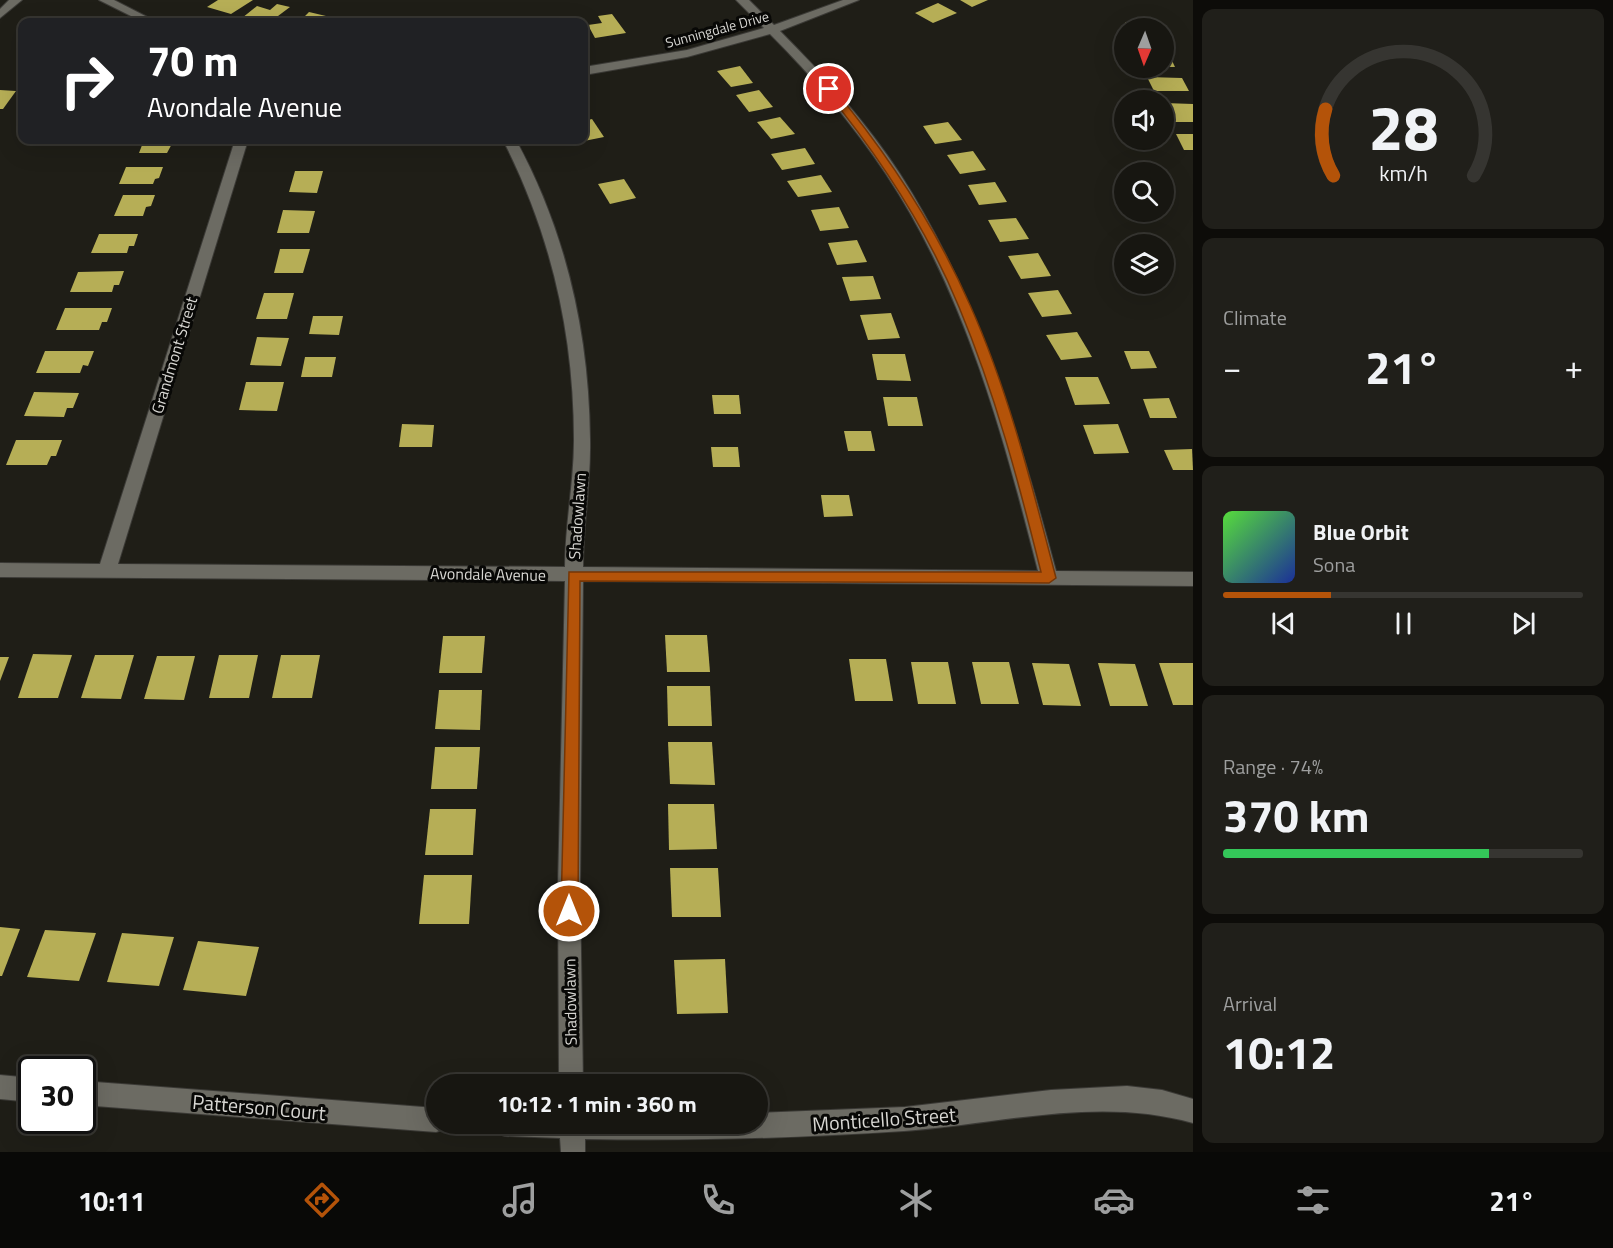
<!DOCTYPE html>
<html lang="en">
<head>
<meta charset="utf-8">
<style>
	body { margin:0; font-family:"Titillium Web",sans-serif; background:#201f1a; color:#f1f3f6; height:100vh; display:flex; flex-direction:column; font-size:22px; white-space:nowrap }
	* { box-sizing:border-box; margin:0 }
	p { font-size:20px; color:#9e9f9f }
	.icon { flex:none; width:33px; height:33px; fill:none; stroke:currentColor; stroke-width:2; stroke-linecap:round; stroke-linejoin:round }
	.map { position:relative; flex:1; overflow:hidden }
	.panel { display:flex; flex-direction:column; gap:9px; padding:9px; background:#0d0c09; width:420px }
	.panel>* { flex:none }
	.top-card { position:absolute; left:18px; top:18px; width:570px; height:126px; border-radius:12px; box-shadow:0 6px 24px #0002,0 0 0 2px #363531; background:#202124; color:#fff; overflow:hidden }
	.needle { width:39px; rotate:182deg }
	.tools { position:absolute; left:1114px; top:18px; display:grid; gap:12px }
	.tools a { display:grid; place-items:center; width:60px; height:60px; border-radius:50%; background:#171611; box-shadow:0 6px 24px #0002,0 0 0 2px #363531; font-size:30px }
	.speed { position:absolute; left:18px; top:1056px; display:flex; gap:12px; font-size:30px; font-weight:700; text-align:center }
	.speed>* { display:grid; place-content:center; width:78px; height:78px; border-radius:50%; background:#171611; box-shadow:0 6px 24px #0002,0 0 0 2px #363531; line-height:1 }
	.speed .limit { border:3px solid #111; border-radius:9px; background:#fff; color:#111 }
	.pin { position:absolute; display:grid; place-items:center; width:51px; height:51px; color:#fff; margin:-26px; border:3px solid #fff; border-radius:50%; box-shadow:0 2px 6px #0007 }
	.me { position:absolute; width:66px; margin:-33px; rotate:0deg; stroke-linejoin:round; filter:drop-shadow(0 0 4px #0008) }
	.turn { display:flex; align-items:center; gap:21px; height:126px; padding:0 30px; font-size:27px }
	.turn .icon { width:78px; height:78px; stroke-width:2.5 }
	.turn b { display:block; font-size:42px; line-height:51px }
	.big { font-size:45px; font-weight:700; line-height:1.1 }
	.panel .card { flex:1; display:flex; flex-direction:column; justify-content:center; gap:9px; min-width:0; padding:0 21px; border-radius:12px; background:#201f1a }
	.panel .dial { align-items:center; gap:0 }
	.dial svg { height:156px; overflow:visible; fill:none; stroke:#363531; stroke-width:7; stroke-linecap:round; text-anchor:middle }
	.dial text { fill:#f1f3f6; stroke:none }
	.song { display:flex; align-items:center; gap:18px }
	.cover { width:72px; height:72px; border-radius:9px; background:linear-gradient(135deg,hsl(110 70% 55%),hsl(230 70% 35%)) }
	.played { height:6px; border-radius:3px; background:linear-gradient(90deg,#b45309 30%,#363531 30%) }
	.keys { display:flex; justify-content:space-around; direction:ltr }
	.heat { display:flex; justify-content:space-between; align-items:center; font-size:33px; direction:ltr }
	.charge { height:9px; border-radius:4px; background:linear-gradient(90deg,#34c759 74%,#363531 0) }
	.trip { position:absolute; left:426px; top:1074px; width:342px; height:60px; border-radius:30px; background:#171611; box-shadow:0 6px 24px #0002,0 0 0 2px #363531; font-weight:700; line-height:60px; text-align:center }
	.tabs { display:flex; height:96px; justify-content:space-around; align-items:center; background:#090907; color:#9e9f9f }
	.tabs .icon { width:42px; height:42px }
	.tabs .on { color:#b45309 }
	.tabs b { font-size:27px; color:#f1f3f6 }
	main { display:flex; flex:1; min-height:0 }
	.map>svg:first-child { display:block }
	.building { fill:#b6ae56 }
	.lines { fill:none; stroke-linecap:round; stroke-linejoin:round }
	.minor-casing { stroke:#3b3a36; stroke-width:2 }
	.minor { fill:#6c6b63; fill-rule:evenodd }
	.route { fill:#b45309; stroke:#753606; stroke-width:1.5 }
	.labels { text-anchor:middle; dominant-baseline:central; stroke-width:6; stroke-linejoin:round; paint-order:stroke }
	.far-street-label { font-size:14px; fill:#d8d7d3; stroke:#080806 }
	.street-label { font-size:16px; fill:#d8d7d3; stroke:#080806 }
	.near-street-label { font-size:20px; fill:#d8d7d3; stroke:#080806 }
</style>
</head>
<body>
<main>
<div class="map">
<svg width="1193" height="1152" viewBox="0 0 1193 1152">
	<rect width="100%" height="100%" fill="#1f1e17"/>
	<!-- building -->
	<g class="building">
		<polygon points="218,0 253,0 231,14 207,7"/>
		<polygon points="960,0 988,0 972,7"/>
		<polygon points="938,3 957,13 933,23 915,13"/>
		<polygon points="277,4 290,7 270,22 242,18 257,6 270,10"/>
		<polygon points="309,12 326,16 320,22 286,22 293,16 303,18"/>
		<polygon points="612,14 626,33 595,38 588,25 602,23 598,16"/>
		<polygon points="1125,22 1151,22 1154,28 1128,28"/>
		<polygon points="1164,50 1167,50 1175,67 1164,67"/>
		<polygon points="740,66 753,83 731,87 717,71"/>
		<polygon points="1147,77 1182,78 1189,91 1154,91"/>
		<polygon points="0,90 16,91 3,109 0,109"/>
		<polygon points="759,90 773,107 749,112 736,95"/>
		<polygon points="1164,103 1193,104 1193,122 1164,122"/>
		<polygon points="780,117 795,134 771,139 757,122"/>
		<polygon points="592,119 604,137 584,141 584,121"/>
		<polygon points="948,122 962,140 935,144 923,126"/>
		<polygon points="1176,134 1193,134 1193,150 1184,150"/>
		<polygon points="144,140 174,140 167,153 139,153"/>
		<polygon points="805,148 815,164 782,170 771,154"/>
		<polygon points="973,151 986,170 960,174 947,155"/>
		<polygon points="126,167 163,167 159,178 155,179 153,184 119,184"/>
		<polygon points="295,171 323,171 317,193 289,192"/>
		<polygon points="821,175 832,192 798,197 787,181"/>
		<polygon points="624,179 636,198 610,204 598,184"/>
		<polygon points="995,182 1007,202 979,205 968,185"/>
		<polygon points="123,195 155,195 151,206 146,207 143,216 114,216"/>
		<polygon points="839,207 849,228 820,231 811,210"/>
		<polygon points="283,210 315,211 309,233 277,233"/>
		<polygon points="1016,218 1029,239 1000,242 988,220"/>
		<polygon points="99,234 138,234 134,246 129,246 127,253 91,253"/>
		<polygon points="857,240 867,262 837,265 828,243"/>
		<polygon points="280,249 310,249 303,273 274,273"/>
		<polygon points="1038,253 1051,276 1021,279 1008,256"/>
		<polygon points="124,271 119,285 114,285 112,292 70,292 78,272"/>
		<polygon points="873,276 881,299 850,301 842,277"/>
		<polygon points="1058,290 1072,314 1042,317 1028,293"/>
		<polygon points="264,293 294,293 287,319 256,319"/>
		<polygon points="65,308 112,308 107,322 102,322 99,330 56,330"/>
		<polygon points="891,313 900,338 868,340 860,315"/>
		<polygon points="313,316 343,316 339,335 309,334"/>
		<polygon points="1077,332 1092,357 1061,360 1046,335"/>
		<polygon points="257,337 289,338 281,366 250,365"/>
		<polygon points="45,351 94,351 88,366 83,365 80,373 36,373"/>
		<polygon points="1124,351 1149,351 1157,368 1131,369"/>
		<polygon points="872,354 905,354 911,381 877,380"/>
		<polygon points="305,357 336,357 332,377 301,377"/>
		<polygon points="1065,377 1098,377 1110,404 1075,405"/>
		<polygon points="246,382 284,382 277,411 239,410"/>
		<polygon points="34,392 79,393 73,408 67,408 64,417 24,416"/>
		<polygon points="712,395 739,395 741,414 714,414"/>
		<polygon points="883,397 917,397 923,426 888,426"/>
		<polygon points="1169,398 1177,418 1150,418 1143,399"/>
		<polygon points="402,424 434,425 432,447 399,447"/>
		<polygon points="1118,424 1129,453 1094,454 1083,425"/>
		<polygon points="844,431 871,431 875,451 848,451"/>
		<polygon points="16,440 62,440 56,456 51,456 47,465 6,465"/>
		<polygon points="711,447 738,447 740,467 713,467"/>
		<polygon points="1192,449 1193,470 1173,470 1164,450"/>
		<polygon points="821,495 849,495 853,516 824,517"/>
		<polygon points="665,635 707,635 710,672 667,672"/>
		<polygon points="443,636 485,636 482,673 439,673"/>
		<polygon points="33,654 72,655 58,698 18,698"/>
		<polygon points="95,655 134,655 121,699 81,698"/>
		<polygon points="219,655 258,655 249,698 209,698"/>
		<polygon points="281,655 320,655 312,698 272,698"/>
		<polygon points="157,656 195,656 184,700 144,699"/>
		<polygon points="0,657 9,657 0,681"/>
		<polygon points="849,659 886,659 893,701 855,701"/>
		<polygon points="911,662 948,662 956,704 918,704"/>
		<polygon points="972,662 1009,662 1019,704 981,704"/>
		<polygon points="1032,663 1069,664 1081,706 1043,705"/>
		<polygon points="1098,663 1135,664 1148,706 1110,706"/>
		<polygon points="1159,663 1193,663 1193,705 1173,705"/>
		<polygon points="667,686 710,686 712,726 668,726"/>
		<polygon points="439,690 482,690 480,730 435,729"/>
		<polygon points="668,742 712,742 715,785 670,784"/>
		<polygon points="435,747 480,747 477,789 431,789"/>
		<polygon points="668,804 714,804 717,849 669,850"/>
		<polygon points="430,809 476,809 473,855 425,855"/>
		<polygon points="670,868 718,868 721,917 672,917"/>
		<polygon points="424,875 472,875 469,924 419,924"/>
		<polygon points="0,927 20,929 2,976 0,976"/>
		<polygon points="45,930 96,933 79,981 27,977"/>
		<polygon points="122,933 174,937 159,986 107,982"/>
		<polygon points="198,941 259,947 246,996 183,990"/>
		<polygon points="725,959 728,1013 677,1014 674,960"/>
	</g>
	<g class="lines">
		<!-- minor casing -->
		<g class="minor-casing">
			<g id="minor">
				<polygon points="9,0 22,0 0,18 0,9"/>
				<polygon points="99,0 114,0 157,22 143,22"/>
				<path d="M736,0h13l25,25 69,-25h16l-79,31c44,44 86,91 120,143 78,121 119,259 156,397l137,1v14l-610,-5 -3,306 3,197h-24l-1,-197 7,-306 -565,-4v-14l100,1 135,-424h13l-130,424 447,3c0,-42 9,-85 9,-127 0,-106 -23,-206 -71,-300h13c50,92 73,194 74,299 1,43 -7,86 -7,128l455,4c-35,-137 -73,-278 -152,-397 -34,-51 -73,-97 -116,-140l-83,23 -103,18v-8l103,-17 77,-22z"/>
				<polygon points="0,1075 32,1078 32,1102 0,1099"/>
				<polygon points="82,1081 436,1108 436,1124 447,1124 445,1129 436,1132 82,1105"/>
				<path d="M1127,1086l35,4 31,9v24c-96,-27 -192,1 -289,8 -106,7 -213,10 -319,8v13h-24l-1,-14 -55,-2 -9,-3 -3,-9h265v-11l147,-6 146,-17z"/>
			</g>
		</g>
		<!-- minor -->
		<use href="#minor" class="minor"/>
	</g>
	<!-- route -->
	<path class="route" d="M826,87h6c56,67 103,139 138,218 39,87 62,181 86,273l-7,5 -469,-2 -2,330 -3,5 -6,3 -6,-3 -2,-5 8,-339h472c-22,-89 -46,-179 -82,-265 -32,-78 -80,-151 -133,-216z"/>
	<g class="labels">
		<!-- far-street labels -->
		<g class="far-street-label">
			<text transform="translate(717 29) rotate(-15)">Sunningdale Drive</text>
		</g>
		<!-- street labels -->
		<g class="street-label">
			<text transform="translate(174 355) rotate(-73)">Grandmont Street</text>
			<text transform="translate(577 516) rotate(-86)">Shadowlawn</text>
			<text transform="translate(488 574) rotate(1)">Avondale Avenue</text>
			<text transform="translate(570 1002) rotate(-91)">Shadowlawn</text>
		</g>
		<!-- near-street labels -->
		<g class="near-street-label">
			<text transform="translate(259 1107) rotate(5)">Patterson Court</text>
			<text transform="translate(884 1119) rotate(-4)">Monticello Street</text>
		</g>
	</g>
</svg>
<div class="tools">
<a><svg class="needle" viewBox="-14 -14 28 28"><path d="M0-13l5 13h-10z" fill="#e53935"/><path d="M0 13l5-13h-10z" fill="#9e9f9f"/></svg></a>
<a><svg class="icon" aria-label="sound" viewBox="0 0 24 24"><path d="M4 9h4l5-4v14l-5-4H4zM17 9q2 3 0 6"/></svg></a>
<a><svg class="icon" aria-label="search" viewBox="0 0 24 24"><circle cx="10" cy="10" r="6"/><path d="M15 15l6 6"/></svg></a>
<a><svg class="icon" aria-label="layers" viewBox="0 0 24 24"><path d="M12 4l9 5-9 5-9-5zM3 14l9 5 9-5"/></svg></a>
</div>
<div class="speed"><div class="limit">30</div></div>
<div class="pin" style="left:829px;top:89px;background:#d93025"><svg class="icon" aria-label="arrive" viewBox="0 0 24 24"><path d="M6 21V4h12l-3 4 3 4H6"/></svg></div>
<svg class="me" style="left:569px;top:911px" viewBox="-20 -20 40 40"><circle r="17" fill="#b45309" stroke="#fff" stroke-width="3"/><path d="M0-11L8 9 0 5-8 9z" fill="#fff"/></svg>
<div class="trip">10:12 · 1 min · 360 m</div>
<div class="top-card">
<div class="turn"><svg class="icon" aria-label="right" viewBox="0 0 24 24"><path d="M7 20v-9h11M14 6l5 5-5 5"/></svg><div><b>70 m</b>Avondale Avenue</div></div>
</div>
</div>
<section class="panel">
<div class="card dial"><svg viewBox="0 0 100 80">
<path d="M14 69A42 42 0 1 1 86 69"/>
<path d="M14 69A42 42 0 0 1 10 35" stroke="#b45309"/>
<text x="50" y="56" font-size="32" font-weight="700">28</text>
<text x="50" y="72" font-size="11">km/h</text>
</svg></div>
<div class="card"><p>Climate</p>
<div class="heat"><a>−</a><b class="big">21°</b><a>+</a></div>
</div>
<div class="card">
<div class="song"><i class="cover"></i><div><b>Blue Orbit</b><p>Sona</p></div></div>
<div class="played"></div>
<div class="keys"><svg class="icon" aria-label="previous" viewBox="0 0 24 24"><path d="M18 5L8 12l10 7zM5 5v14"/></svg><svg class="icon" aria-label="pause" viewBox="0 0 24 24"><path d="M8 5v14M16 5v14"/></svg><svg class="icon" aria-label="next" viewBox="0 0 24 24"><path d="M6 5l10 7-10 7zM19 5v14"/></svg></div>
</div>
<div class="card"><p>Range · 74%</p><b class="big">370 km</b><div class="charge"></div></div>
<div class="card"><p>Arrival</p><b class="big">10:12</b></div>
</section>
</main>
<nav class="tabs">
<b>10:11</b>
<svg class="icon on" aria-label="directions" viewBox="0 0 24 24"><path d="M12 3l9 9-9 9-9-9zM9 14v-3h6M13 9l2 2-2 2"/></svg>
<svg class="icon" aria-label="music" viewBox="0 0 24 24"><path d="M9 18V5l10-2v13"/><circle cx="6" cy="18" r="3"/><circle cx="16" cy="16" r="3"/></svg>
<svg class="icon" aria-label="phone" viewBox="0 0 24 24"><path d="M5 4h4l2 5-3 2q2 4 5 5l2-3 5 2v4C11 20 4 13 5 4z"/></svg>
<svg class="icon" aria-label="climate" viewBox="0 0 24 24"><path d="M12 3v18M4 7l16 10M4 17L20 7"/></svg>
<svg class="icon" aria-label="car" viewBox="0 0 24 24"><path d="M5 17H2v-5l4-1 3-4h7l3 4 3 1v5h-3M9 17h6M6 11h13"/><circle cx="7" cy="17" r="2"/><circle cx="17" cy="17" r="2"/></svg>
<svg class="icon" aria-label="filters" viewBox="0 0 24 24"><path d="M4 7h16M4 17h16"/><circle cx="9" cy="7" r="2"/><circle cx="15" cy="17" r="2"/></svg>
<b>21°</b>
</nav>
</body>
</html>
